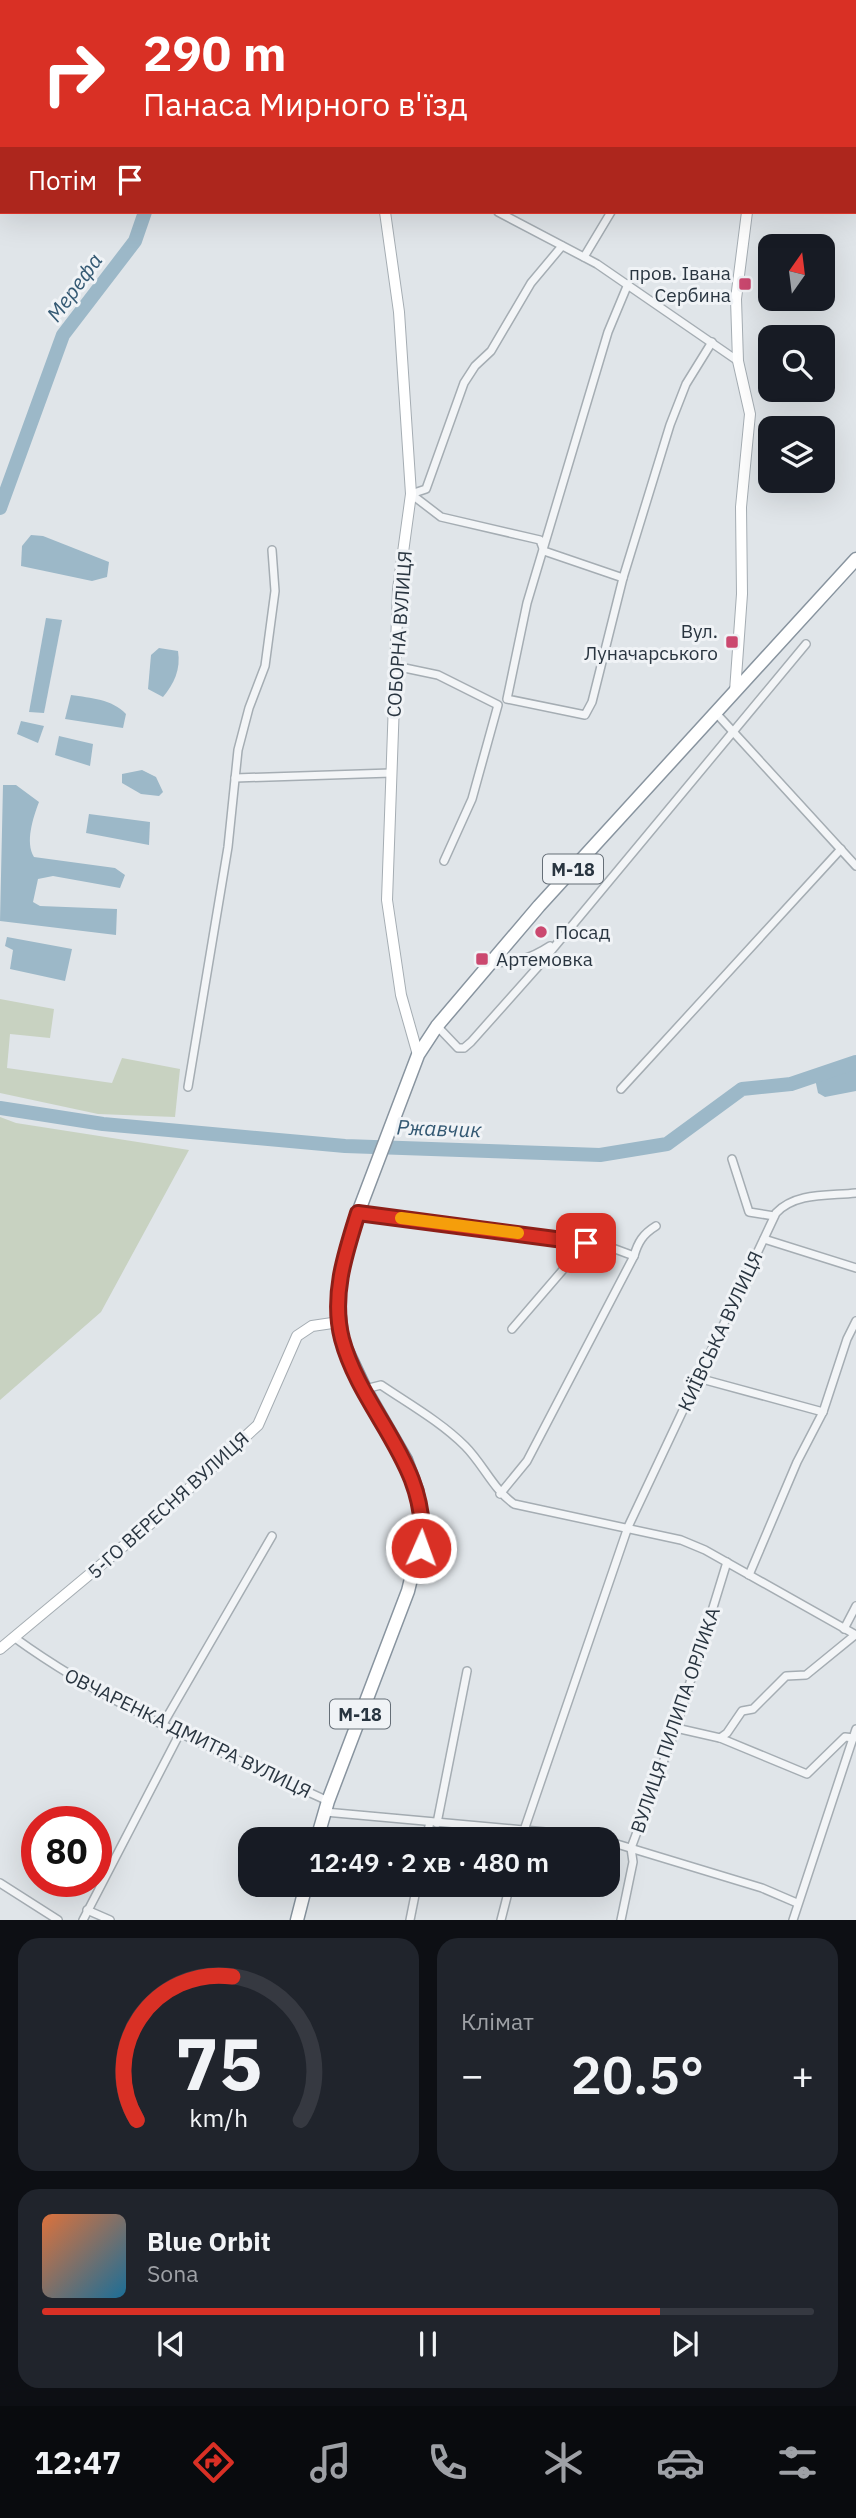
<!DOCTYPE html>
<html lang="uk">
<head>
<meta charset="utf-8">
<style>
	body { margin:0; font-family:"IBM Plex Sans",sans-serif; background:#20242c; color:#f1f3f6; height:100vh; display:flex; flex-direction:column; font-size:26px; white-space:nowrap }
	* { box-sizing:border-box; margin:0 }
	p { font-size:23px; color:#9ea1a6 }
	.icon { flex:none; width:38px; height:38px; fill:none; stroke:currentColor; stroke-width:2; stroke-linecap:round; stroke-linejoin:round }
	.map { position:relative; height:1920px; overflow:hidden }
	.panel { display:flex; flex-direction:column; gap:18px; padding:18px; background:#0d0f14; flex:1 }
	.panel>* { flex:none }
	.top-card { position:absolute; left:0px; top:0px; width:858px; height:214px; box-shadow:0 7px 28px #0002; background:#d93025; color:#fff; overflow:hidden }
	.needle { width:46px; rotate:14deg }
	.fabs { position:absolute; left:758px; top:234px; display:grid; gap:14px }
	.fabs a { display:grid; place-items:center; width:77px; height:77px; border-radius:14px; background:#171b24; box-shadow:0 7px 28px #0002; font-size:35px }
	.speed { position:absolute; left:21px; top:1806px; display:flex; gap:14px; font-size:35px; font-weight:700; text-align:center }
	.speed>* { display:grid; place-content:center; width:91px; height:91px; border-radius:50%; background:#171b24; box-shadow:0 7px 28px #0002; line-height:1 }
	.speed .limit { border:10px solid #d22; background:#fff; color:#111 }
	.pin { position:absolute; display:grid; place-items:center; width:60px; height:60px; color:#fff; margin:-30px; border-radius:14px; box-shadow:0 4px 10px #0006 }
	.me { position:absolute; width:77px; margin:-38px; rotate:2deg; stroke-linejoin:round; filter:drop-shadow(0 0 5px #0008) }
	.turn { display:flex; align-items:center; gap:24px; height:147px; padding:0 28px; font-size:32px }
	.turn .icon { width:91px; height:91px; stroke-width:2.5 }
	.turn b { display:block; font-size:49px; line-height:60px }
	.then { display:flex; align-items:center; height:66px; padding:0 28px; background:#0003; gap:14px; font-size:26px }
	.big { font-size:52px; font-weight:600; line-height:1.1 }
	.panel .widget { flex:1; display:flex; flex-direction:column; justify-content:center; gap:10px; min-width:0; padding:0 24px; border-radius:21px; background:#20242c }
	.panel .dial { align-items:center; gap:0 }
	.dial svg { height:182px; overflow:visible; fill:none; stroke:#363941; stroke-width:7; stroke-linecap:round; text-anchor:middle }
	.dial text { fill:#f1f3f6; stroke:none }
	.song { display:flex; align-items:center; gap:21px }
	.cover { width:84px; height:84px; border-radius:10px; background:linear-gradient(135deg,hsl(20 70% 55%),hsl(200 70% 35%)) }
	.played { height:7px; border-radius:4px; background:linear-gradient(90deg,#d93025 80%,#363941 80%) }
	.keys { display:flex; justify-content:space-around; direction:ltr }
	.heat { display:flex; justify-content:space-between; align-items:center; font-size:38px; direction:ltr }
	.panel .tiles { flex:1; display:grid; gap:18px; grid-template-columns:1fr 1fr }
	.widget:last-child { grid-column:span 2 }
	.trip { position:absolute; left:238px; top:1827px; width:382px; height:70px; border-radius:21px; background:#171b24; box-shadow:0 7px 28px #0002; font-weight:600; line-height:70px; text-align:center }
	.tabs { display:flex; height:112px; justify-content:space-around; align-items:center; background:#090b0e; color:#9ea1a6 }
	.tabs .icon { width:49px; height:49px }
	.tabs .selected { color:#d93025 }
	.tabs b { font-size:32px; color:#f1f3f6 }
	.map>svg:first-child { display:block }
	.green { fill:#c8d2c1 }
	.water { fill:#9cb8c8 }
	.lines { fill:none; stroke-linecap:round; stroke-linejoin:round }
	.river { stroke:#9cb8c8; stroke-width:14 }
	.street-casing { stroke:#a5adb3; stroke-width:10 }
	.secondary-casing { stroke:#a5adb3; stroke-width:12 }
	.highway-casing { stroke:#88949f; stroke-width:15 }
	.street { stroke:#f3f5f7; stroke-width:7 }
	.secondary { stroke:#fff; stroke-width:10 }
	.highway { stroke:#fff; stroke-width:12 }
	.route-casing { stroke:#8d1f18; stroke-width:18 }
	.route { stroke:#d93025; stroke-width:12 }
	.slow { stroke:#f59e0b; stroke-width:12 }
	.poi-dot { fill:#cb486f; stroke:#f0f3f6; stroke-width:2.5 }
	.labels { text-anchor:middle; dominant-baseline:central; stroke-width:6; stroke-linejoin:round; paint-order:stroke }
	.shield { fill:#f0f3f6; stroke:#656e77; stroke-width:2 }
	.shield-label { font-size:18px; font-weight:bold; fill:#293540 }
	.poi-label { font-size:19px; fill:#293540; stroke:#f0f3f6; text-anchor:end }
	.street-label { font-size:19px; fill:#293540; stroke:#f0f3f6 }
	.water-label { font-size:21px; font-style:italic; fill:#345973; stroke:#f0f3f6 }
</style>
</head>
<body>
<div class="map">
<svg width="856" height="1920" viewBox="0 0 856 1920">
	<rect width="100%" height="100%" fill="#e0e5e9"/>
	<!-- green -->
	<g class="green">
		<polygon points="0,999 54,1009 50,1038 10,1034 7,1068 112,1083 122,1058 180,1069 175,1117 98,1114 0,1093"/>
		<polygon points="0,1117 16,1123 189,1150 101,1312 0,1400"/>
	</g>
	<!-- water -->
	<g class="water">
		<polygon points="31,535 43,536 109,562 107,577 92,581 21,566 22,546"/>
		<polygon points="46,618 62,620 44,713 29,712"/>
		<path d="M159,648l19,3c3,18 -4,33 -15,46l-15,-8 3,-34z"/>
		<path d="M71,695c20,3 41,4 55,19l-3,14 -58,-9z"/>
		<polygon points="21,721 44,726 38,743 17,734"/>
		<polygon points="59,736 93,744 90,766 55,755"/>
		<polygon points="142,770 156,777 163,792 159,796 141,794 122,783 122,774"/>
		<path d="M3,785h13l23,17c-6,16 -14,40 -5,55l81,11 10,7 -5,13 -67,-12 -15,3 -5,23 7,4 77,3 -1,26 -116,-14z"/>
		<polygon points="89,814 150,822 149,845 86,833"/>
		<polygon points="7,937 72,949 65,981 10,969 13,950 5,946"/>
		<polygon points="856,1062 856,1091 825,1097 818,1093 814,1074"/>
	</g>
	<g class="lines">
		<!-- river -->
		<g class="river">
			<polyline points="125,0 125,2"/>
			<polyline points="0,508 63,335 135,241 145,212"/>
			<polyline points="0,1108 103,1124 345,1146 600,1155 667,1144 742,1089 791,1084 856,1062"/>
		</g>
		<!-- street casing -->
		<g class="street-casing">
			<g id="street">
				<polyline points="197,0 197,2"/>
				<polyline points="466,2 466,0"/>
				<polyline points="536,2 537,0"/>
				<polyline points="658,2 658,0"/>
				<polyline points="498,212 597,264 738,361"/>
				<polyline points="562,246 531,283 491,351 475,366 464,383 426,489 411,494 441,517 540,540 544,551 623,578"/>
				<polyline points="584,257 611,212"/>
				<polyline points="628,284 608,332 527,603 507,699 585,715 592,702 623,578 670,425 686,384 712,342"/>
				<polyline points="395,666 438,675 498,705 472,799 444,861"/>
				<polyline points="715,712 856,866"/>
				<polyline points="235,778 391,773"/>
				<path d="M491,963c24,0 39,-4 59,-17"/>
				<polyline points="437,1026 458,1048 464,1048 471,1042 536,969 806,644"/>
				<polyline points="188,1087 228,847 238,750 249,708 265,666 275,591 272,550"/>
				<polyline points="621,1089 841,849"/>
				<polyline points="732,1159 749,1212 774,1216"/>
				<polyline points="358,1213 607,1246 634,1256"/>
				<polyline points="764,1239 856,1268"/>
				<polyline points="512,1329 586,1243"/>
				<polyline points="698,1378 823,1412"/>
				<path d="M365,1389l16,-4c28,19 60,37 84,61 18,18 28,43 49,58l167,36 24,10 151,85"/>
				<path d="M500,1494l27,-33 107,-205c4,-14 9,-22 22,-30"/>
				<polyline points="749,1575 797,1462 823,1412 847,1339 856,1321"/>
				<polyline points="844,1629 856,1606"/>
				<path d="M15,1638c95,69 206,114 313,163"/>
				<polyline points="163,1724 272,1536"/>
				<polyline points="676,1728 720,1738 727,1733 742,1711 753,1709 786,1676 806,1675 855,1635"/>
				<polyline points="720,1738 807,1774 845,1737 854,1738"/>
				<polyline points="325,1812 589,1836 601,1839"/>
				<polyline points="437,1823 467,1671"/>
				<polyline points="426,1839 430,1822"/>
				<path d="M521,1839l107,-312 148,-314c20,-21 53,-17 80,-20"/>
				<polyline points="607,1841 762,1888 797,1903"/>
				<polyline points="0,1883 58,1920"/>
				<polyline points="87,1910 110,1920"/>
				<polyline points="83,1920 180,1733"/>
				<polyline points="410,1920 417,1885"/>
				<polyline points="501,1920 510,1885"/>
				<polyline points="621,1920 633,1862 631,1848 676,1728 727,1562"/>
				<polyline points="793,1920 856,1729"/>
			</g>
		</g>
		<!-- secondary casing -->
		<g class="secondary-casing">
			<g id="secondary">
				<polyline points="347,0 348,2"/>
				<polyline points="744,0 744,2"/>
				<polyline points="385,212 399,312 411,494 398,589 387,900 401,995 418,1055"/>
				<polyline points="735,691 742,594 741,507 750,414 738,361 736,299 747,212"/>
				<polyline points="0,1649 156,1519 258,1425 297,1336 312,1326 339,1322"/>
			</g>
		</g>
		<!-- highway casing -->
		<g class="highway-casing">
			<g id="highway">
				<polyline points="317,1839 328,1801 408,1591 423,1530 417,1490 406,1460 365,1389 342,1340 338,1299 344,1259 358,1213 418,1055 437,1026 539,906 856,559"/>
				<polyline points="297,1920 306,1885"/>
			</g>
		</g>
		<!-- street -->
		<use href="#street" class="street"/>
		<!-- secondary -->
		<use href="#secondary" class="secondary"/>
		<!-- highway -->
		<use href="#highway" class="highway"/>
	</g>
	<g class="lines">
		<!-- route casing -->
		<g class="route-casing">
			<path id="route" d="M421,1548c10,-83 -59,-134 -79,-209 -11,-43 3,-85 16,-126l228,30"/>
		</g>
		<!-- route -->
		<use href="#route" class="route"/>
		<!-- slow -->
		<polyline class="slow" points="401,1218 518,1233"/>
	</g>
	<!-- markers -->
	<g class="poi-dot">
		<rect x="738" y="277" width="14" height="14" rx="3.5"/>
		<rect x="725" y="635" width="14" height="14" rx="3.5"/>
		<circle cx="541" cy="932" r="7"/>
		<rect x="475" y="952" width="14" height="14" rx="3.5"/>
	</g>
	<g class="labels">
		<!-- shield labels -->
		<g class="shield">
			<rect x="543" y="854.5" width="60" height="29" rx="5"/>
			<rect x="330" y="1699.5" width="60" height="29" rx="5"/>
		</g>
		<g class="shield-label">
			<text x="573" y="869">М-18</text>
			<text x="360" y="1714">М-18</text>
		</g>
		<!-- poi labels -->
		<g class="poi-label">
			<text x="731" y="273">пров. Івана<tspan x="731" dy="22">Сербина</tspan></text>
			<text x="718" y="631">Вул.<tspan x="718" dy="22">Луначарського</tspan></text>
			<text x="555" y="932" text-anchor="start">Посад</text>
			<text x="496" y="959" text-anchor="start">Артемовка</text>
		</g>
		<!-- street labels -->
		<g class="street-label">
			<text transform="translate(399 634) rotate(-86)">СОБОРНА ВУЛИЦЯ</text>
			<text transform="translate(720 1331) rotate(-65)">КИЇВСЬКА ВУЛИЦЯ</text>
			<text transform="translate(168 1505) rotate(-42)">5-ГО ВЕРЕСНЯ ВУЛИЦЯ</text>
			<text transform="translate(675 1720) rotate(-71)">ВУЛИЦЯ ПИЛИПА ОРЛИКА</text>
			<text transform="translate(188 1733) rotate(26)">ОВЧАРЕНКА ДМИТРА ВУЛИЦЯ</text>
		</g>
		<!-- water labels -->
		<g class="water-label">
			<text transform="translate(74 287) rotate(-54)">Мерефа</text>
			<text transform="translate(439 1128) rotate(2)">Ржавчик</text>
		</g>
	</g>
</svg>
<div class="fabs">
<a><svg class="needle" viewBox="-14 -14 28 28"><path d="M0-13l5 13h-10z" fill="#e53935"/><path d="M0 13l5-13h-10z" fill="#9ea1a6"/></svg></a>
<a><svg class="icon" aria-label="search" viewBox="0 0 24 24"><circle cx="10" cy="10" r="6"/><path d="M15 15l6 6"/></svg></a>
<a><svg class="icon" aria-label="layers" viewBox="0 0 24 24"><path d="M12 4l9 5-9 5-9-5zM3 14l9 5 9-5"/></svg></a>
</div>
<div class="speed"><div class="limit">80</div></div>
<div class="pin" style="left:586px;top:1243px;background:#d93025"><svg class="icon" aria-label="arrive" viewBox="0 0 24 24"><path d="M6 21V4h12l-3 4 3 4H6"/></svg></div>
<svg class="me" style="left:421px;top:1548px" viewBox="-20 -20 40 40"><circle r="17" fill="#d93025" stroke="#fff" stroke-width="3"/><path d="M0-11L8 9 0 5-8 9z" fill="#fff"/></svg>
<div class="trip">12:49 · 2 хв · 480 m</div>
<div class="top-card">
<div class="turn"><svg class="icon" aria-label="right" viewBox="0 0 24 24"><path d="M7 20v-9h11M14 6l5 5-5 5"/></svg><div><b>290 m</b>Панаса Мирного в'їзд</div></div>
<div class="then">Потім<svg class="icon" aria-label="arrive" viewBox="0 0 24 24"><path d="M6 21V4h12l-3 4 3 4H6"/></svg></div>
</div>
</div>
<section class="panel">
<div class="tiles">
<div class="widget dial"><svg viewBox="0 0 100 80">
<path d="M14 69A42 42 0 1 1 86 69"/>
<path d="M14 69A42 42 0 0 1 56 6" stroke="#d93025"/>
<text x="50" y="56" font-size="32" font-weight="700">75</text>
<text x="50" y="72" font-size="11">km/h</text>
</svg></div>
<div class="widget"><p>Клімат</p>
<div class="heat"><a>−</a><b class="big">20.5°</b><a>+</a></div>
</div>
<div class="widget">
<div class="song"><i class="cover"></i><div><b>Blue Orbit</b><p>Sona</p></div></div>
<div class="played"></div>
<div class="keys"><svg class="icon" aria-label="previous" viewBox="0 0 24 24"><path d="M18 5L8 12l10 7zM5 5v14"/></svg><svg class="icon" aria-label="pause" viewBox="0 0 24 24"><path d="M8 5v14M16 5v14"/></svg><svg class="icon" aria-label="next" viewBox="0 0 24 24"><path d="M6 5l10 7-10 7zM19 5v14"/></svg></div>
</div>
</div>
</section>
<nav class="tabs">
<b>12:47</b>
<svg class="icon selected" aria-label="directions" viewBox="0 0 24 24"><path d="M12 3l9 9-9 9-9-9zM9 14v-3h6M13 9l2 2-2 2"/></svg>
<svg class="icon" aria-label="music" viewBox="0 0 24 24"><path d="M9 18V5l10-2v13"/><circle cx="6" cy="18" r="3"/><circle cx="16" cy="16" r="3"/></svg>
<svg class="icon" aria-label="phone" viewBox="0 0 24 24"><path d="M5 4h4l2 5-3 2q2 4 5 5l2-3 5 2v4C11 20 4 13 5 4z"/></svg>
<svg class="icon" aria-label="climate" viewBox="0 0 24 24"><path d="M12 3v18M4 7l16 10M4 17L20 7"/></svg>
<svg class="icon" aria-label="car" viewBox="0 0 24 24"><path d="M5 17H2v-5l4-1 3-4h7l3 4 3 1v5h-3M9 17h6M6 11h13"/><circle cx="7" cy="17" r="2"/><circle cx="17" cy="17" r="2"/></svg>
<svg class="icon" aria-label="filters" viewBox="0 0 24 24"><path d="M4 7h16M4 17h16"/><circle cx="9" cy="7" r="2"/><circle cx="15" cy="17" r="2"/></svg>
</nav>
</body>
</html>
